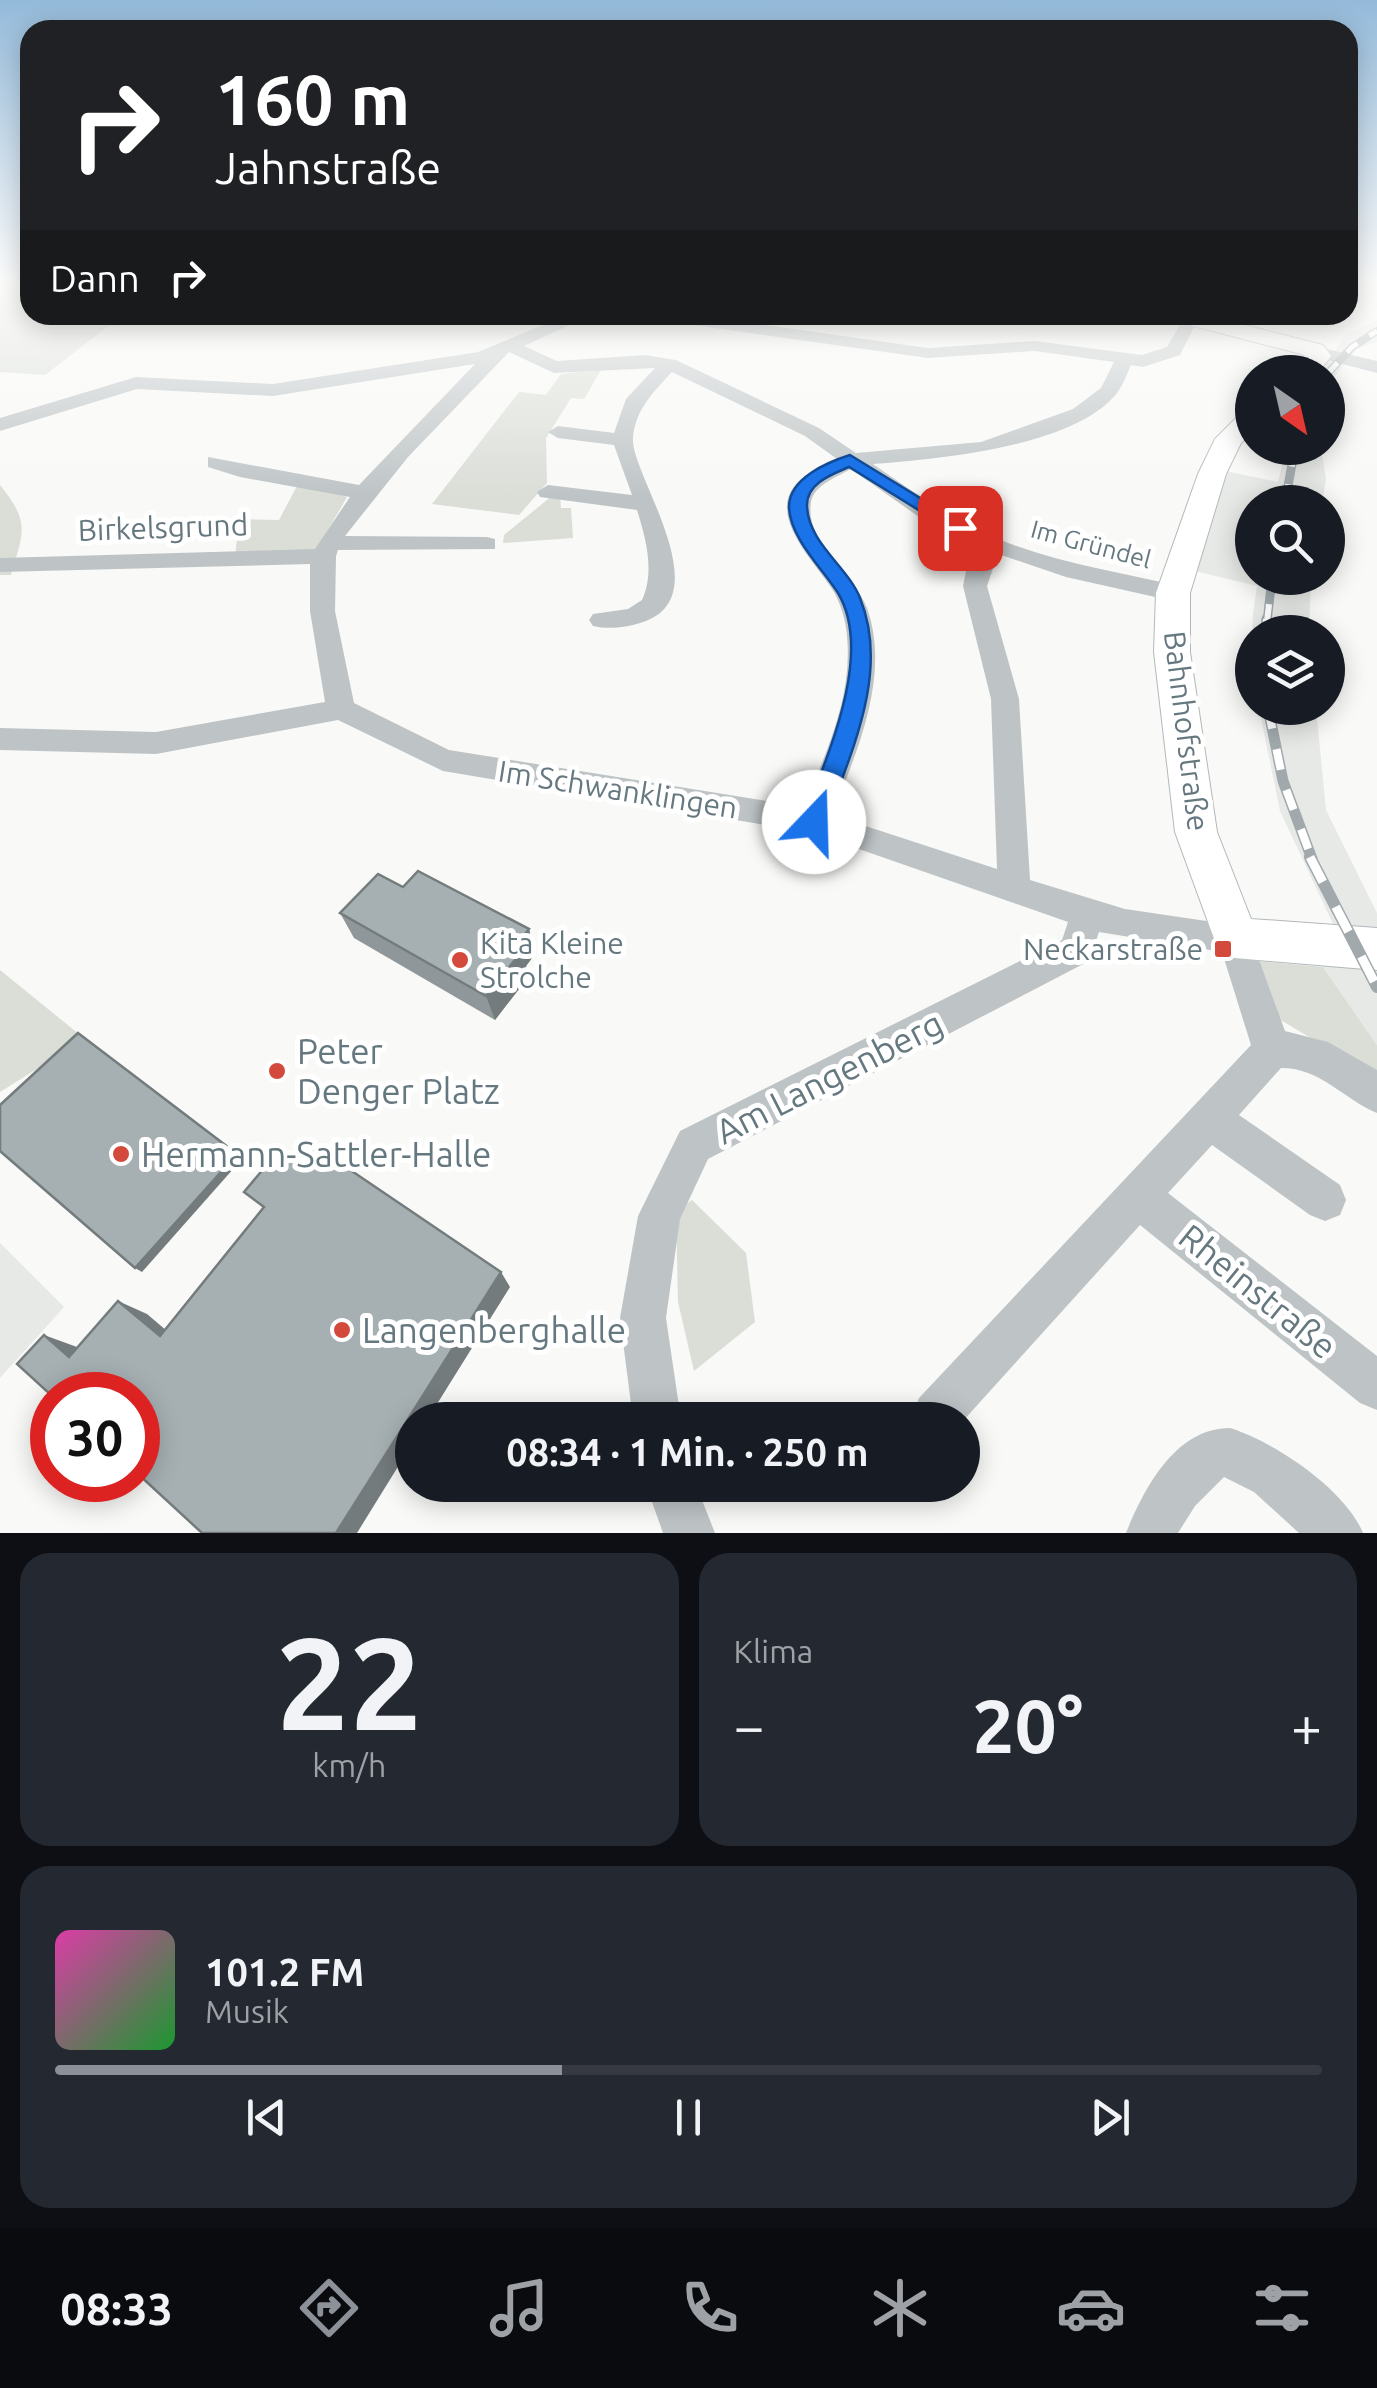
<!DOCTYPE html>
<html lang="de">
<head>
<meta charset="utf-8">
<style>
	body { margin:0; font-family:Ubuntu,sans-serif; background:#242831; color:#f1f3f6; height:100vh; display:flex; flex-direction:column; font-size:38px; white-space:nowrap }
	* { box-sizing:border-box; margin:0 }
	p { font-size:32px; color:#9ea1a6 }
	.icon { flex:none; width:55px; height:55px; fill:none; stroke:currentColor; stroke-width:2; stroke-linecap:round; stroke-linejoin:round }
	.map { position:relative; height:1533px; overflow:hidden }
	.side { display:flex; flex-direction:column; gap:20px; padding:20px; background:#0d0f14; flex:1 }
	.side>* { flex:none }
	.banner { position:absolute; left:20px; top:20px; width:1338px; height:305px; border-radius:30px; box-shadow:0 5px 25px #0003; background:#202124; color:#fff; overflow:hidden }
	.needle { width:65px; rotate:146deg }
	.fabs { position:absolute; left:1235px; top:355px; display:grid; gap:20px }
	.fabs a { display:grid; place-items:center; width:110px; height:110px; border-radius:50%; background:#171b24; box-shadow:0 5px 25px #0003; font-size:50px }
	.speed { position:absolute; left:30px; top:1372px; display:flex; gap:20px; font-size:50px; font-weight:700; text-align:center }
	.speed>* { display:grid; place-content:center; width:130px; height:130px; border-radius:50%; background:#171b24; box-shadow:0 5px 25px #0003; line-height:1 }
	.speed .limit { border:15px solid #d22; background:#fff; color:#111 }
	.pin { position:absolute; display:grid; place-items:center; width:85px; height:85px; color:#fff; margin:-42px; border-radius:20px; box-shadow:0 5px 15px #0006 }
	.me { position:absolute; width:110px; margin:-55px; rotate:21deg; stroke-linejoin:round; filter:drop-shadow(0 0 8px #0008) }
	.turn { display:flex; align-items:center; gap:35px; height:210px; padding:0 30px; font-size:45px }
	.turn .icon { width:130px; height:130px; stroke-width:2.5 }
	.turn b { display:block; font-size:70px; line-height:85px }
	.then { display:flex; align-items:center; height:95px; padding:0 30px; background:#0003; gap:20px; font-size:38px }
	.big { font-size:75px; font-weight:700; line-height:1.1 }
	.side .widget { flex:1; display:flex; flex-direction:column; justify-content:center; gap:15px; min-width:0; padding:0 35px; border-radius:30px; background:#242831 }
	.side .dial { align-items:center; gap:0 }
	.dial b { font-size:130px; line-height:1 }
	.song { display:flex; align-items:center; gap:30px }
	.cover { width:120px; height:120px; border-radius:15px; background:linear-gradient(135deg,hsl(320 70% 55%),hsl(130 70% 35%)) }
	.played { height:10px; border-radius:5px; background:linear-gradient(90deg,#8c9099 40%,#363941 40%) }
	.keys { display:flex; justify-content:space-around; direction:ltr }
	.heat { display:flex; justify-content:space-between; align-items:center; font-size:55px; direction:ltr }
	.side .tiles { flex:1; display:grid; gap:20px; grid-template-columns:1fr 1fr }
	.widget:last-child { grid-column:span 2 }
	.trip { position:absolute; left:395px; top:1402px; width:585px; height:100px; border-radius:50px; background:#171b24; box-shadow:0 5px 25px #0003; font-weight:700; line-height:100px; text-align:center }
	.menu { display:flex; height:160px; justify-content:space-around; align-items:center; background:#090b0e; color:#9ea1a6 }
	.menu .icon { width:70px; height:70px }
	.menu .current { color:#8c9099 }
	.menu b { font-size:45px; color:#f1f3f6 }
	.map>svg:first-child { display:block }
	.built { fill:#e7e9e7 }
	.green { fill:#daded7 }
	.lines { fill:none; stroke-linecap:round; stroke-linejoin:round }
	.major-casing { stroke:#b2b8bb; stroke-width:2 }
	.minor { fill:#bec4c6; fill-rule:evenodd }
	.major { fill:#fff; fill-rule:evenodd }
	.rail-far3-casing { stroke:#a1a9ac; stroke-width:8 }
	.rail-far2-casing { stroke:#a1a9ac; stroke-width:9 }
	.rail-far1-casing { stroke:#a1a9ac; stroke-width:11 }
	.rail-casing { stroke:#a1a9ac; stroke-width:12 }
	.rail-far3 { stroke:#fff; stroke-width:5; stroke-dasharray:14; stroke-linecap:butt }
	.rail-far2 { stroke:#fff; stroke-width:6; stroke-dasharray:18; stroke-linecap:butt }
	.rail-far1 { stroke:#fff; stroke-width:8; stroke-dasharray:21; stroke-linecap:butt }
	.rail { stroke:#fff; stroke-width:9; stroke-dasharray:28; stroke-linecap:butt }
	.wall { fill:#8f979a }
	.shaded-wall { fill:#747b7d }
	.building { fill:#a6b0b3; stroke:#747b7d; stroke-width:2.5 }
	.route { fill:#1a73e8; stroke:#114b97; stroke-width:2.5 }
	.poi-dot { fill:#d34a3d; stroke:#fff; stroke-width:4 }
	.labels { text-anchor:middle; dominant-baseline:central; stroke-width:10; stroke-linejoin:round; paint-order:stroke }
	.far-street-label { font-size:25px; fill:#66787f; stroke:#fff }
	.street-label { font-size:30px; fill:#66787f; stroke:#fff }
	.poi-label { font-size:30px; fill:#66787f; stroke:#fff; text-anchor:start }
	.near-poi-label { font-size:35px; fill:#66787f; stroke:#fff; text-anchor:start }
	.near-street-label { font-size:35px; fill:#66787f; stroke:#fff }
</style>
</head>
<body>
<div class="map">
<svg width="1377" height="1533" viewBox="0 0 1377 1533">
	<rect width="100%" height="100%" fill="#f9f9f7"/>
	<!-- built -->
	<g class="built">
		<polygon points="1377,320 1377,342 1357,349 1329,384 1328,420 1328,372 1319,372 1348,333"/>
		<polygon points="1286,448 1321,448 1326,479 1322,502 1252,502 1252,578 1311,578 1309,632 1252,632 1252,678 1252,641 1253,614 1257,586 1195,571 1225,471 1278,482"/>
		<polygon points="1259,708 1316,708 1326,810 1377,913 1377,1045 1323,967 1334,926 1280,811"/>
		<polygon points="0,1243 64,1307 0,1378"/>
	</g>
	<!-- green -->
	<g class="green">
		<polygon points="0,282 30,282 30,315 129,315 125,325 107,327 45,375 0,372"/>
		<polygon points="601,370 584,399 571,398 546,438 547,483 519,515 432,504 519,392 546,395 561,374"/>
		<polygon points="299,482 347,497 316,551 235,557 239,519 279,520"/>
		<path d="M0,485c30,37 24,46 11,90h-11z"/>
		<polygon points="553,495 560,496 561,508 571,508 573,538 503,543 504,535"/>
		<polygon points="1255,961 1323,967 1377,1045 1377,1077 1277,1018"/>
		<polygon points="0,970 85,1039 0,1092"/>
		<polygon points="692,1200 746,1253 755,1322 694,1371 678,1302 676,1211"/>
	</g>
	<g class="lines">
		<!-- major casing -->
		<g class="major-casing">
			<g id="major">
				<polygon points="1166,315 1205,315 1323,345 1331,356 1319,372 1294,372 1305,355 1170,320"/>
				<polygon points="1252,410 1252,432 1241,443 1226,474 1190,593 1190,652 1217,832 1251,919 1377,928 1377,970 1235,958 1219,952 1175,832 1154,652 1156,593 1198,474 1215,439 1242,412"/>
			</g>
		</g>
		<!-- minor -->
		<g class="minor">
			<path d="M567,315h24l-67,31 33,15 88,-6 31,5 143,68 37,25 125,-11 92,-33 28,-21 13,-26 -79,-11 -107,7 -270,-38 -9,-5h46l233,33 107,-7 107,14 25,-8 19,-32h14l-20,40 -37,12 -12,-2c-4,9 -8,20 -14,28 -42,54 -180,66 -244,71 41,29 81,56 128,76 58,24 120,32 181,47l4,6 -13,8 -107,-24 -68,-23 -11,32 32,113 11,181 95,29 122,18 38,104 43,11 49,28v43c-34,-14 -56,-45 -96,-45l-42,47 101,70 6,15 -6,15 -15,6 -15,-6 -98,-70 -44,48 209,163v54l-17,-7 -220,-178 -178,197 -48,-2 -2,-5 7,-17 332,-353 -29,-93 -123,-20 -10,29 -381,198 -28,60 -14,99 15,102h-48l-13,-102 18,-102 42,-85 382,-191 6,-18 -255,-89 -370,-62 -105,-51 -182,34 -156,-4v-22l156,4 169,-30 -15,-91v-47l-310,8v-14l315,-9 35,-52 -110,-20 -32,-10v-10l151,28 116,-121 -202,32 -136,-7 -137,42v-13l136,-41 137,7 205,-32zM509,352l45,21 101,-5 -29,31 -12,34 -56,-7 -10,6 10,6 56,7 18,50 -84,-10 -11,7 3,5 97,13c9,29 18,62 5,90l-14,9 -35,5 -4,6 4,6c17,4 37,1 53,-5 73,-28 -16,-148 -13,-183 2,-28 21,-47 39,-66l133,64 32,23c-12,7 -31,14 -40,24 -32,33 21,82 37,109 7,13 12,29 13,44 6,60 -21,117 -43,171l-355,-57 -95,-47 -19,-92 1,-55 2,-6 157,-1v-10l-8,-2 -142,-1 63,-79zM851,469l68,48 60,30 -11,14 -5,25 28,113 6,170 -165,-54c25,-64 59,-139 35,-207 -13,-35 -63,-66 -56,-106 3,-17 26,-25 40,-33z"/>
			<polygon points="1318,347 1377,361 1377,373 1312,356 1312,348"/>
			<path d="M1230,1428c45,14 115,61 133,105h-64l-45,-41 -30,-15 -29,29 -17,27h-52c18,-44 49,-105 104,-105z"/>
			<polygon points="646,1485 696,1485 715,1533 663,1533"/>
		</g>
		<!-- major -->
		<use href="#major" class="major"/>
		<!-- rail-far3 casing -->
		<g class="rail-far3-casing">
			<polyline id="rail-far3" points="1328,373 1352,347 1377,331"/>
		</g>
		<!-- rail-far2 casing -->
		<g class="rail-far2-casing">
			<g id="rail-far2">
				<polyline points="1285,502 1295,448"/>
				<polyline points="1267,622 1272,578"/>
			</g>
		</g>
		<!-- rail-far1 casing -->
		<g class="rail-far1-casing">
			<g id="rail-far1">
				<polyline points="1266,632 1267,619"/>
				<polyline points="1268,708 1283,781 1312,859"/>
			</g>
		</g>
		<!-- rail casing -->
		<g class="rail-casing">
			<polyline id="rail" points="1310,857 1377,987"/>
		</g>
		<!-- rail-far3 -->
		<use href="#rail-far3" class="rail-far3"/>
		<!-- rail-far2 -->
		<use href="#rail-far2" class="rail-far2"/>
		<!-- rail-far1 -->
		<use href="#rail-far1" class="rail-far1"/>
		<!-- rail -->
		<use href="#rail" class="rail"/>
	</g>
	<!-- wall -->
	<polygon class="wall" points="403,887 529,929 535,954 526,966 529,976 495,1020 354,938 340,913"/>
	<!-- shaded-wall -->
	<g class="shaded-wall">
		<polygon points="529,929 535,954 526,966 529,976 495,1020 486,996 515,947"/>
		<polygon points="237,1154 242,1159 142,1272 135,1268"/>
		<polygon points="501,1272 510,1287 427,1420 412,1420 412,1444 357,1533 336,1533"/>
		<polygon points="118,1301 147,1314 187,1348 160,1336"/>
		<polygon points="44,1335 77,1347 69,1357"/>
	</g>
	<!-- building -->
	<g class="building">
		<polygon points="418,871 529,929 515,947 522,951 486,996 340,913 378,874 403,887"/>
		<polygon points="78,1033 237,1154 135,1268 0,1151 0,1105"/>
		<polygon points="306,1140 501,1272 336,1533 202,1533 138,1474 138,1395 52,1395 52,1396 17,1364 44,1335 69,1357 118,1301 160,1336 264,1207 244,1192 276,1154 287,1161"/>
	</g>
	<!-- sky -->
	<linearGradient id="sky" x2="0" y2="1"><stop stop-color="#94bada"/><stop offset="0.57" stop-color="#fcfcfb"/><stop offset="1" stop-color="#fcfcfb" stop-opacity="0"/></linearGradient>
	<rect width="1377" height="497" fill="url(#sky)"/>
	<!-- route -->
	<path class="route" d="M850,455l119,73 -15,4 -105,-65c-16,7 -43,16 -42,39 1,37 41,61 53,92 30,74 -9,154 -34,224l-12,9 -12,-9c23,-61 73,-167 36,-229 -16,-25 -48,-55 -49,-86 0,-29 39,-45 61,-52z"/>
	<!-- markers -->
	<g class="poi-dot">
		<rect x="1213" y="939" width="20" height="20" rx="5"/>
		<circle cx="460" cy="960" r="10"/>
		<circle cx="277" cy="1071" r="10"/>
		<circle cx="121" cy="1154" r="10"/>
		<circle cx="342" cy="1330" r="10"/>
	</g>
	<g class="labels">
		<!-- far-street labels -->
		<g class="far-street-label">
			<text transform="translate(1091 544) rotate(15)">Im Gründel</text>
		</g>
		<!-- street labels -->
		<g class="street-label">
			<text transform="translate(163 527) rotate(-2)">Birkelsgrund</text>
			<text transform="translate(1187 731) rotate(83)">Bahnhofstraße</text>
			<text transform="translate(618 789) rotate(9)">Im Schwanklingen</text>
		</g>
		<!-- poi labels -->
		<g class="poi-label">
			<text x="480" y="943">Kita Kleine<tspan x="480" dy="34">Strolche</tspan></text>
			<text x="1203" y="949" text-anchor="end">Neckarstraße</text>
		</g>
		<!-- near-poi labels -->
		<g class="near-poi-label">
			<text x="297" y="1051">Peter<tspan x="297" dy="40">Denger Platz</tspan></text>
			<text x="141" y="1154">Hermann-Sattler-Halle</text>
			<text x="362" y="1330">Langenberghalle</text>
		</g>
		<!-- near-street labels -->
		<g class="near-street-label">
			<text transform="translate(829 1077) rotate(-27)">Am Langenberg</text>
			<text transform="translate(1258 1291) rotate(39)">Rheinstraße</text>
		</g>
	</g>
</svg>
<div class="fabs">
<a><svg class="needle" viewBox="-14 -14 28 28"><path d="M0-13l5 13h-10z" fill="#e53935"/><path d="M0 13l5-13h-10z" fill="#9ea1a6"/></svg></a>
<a><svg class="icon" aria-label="search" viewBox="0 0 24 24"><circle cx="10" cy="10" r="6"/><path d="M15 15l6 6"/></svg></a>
<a><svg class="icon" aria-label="layers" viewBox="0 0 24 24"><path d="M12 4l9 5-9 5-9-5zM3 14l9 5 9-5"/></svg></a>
</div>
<div class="speed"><div class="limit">30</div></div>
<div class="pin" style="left:960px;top:528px;background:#d93025"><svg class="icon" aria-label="arrive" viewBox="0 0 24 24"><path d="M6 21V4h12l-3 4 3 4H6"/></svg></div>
<svg class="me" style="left:814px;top:822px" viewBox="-20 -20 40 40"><circle r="19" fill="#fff"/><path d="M0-13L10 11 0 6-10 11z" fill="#1a73e8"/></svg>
<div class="trip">08:34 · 1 Min. · 250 m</div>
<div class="banner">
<div class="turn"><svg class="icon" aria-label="right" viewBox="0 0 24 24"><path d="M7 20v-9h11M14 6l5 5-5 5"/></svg><div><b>160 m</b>Jahnstraße</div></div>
<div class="then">Dann<svg class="icon" aria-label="right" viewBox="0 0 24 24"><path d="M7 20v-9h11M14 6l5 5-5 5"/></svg></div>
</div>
</div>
<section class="side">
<div class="tiles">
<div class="widget dial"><b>22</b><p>km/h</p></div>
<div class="widget"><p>Klima</p>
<div class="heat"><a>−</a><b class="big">20°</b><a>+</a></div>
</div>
<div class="widget">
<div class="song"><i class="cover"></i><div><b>101.2 FM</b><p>Musik</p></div></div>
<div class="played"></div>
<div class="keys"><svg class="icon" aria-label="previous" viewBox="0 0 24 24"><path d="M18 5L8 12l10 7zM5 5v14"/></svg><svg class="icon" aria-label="pause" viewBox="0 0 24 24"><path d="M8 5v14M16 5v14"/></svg><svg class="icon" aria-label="next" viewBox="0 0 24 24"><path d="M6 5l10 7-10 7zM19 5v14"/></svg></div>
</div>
</div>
</section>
<nav class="menu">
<b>08:33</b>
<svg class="icon current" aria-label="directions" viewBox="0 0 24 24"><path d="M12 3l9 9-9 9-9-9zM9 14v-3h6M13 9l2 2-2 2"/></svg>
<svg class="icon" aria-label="music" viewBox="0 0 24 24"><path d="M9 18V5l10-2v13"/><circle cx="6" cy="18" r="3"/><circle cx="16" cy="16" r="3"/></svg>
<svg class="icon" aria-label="phone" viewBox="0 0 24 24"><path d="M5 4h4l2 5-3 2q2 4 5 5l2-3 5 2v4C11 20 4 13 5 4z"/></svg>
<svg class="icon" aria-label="climate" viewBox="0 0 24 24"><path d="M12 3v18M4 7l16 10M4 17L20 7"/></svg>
<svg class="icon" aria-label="car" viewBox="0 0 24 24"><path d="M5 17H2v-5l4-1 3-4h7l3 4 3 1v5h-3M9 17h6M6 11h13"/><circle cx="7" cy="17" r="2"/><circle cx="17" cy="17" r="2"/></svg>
<svg class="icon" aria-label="filters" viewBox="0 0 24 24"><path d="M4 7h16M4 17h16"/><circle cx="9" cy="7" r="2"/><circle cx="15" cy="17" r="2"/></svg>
</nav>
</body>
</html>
